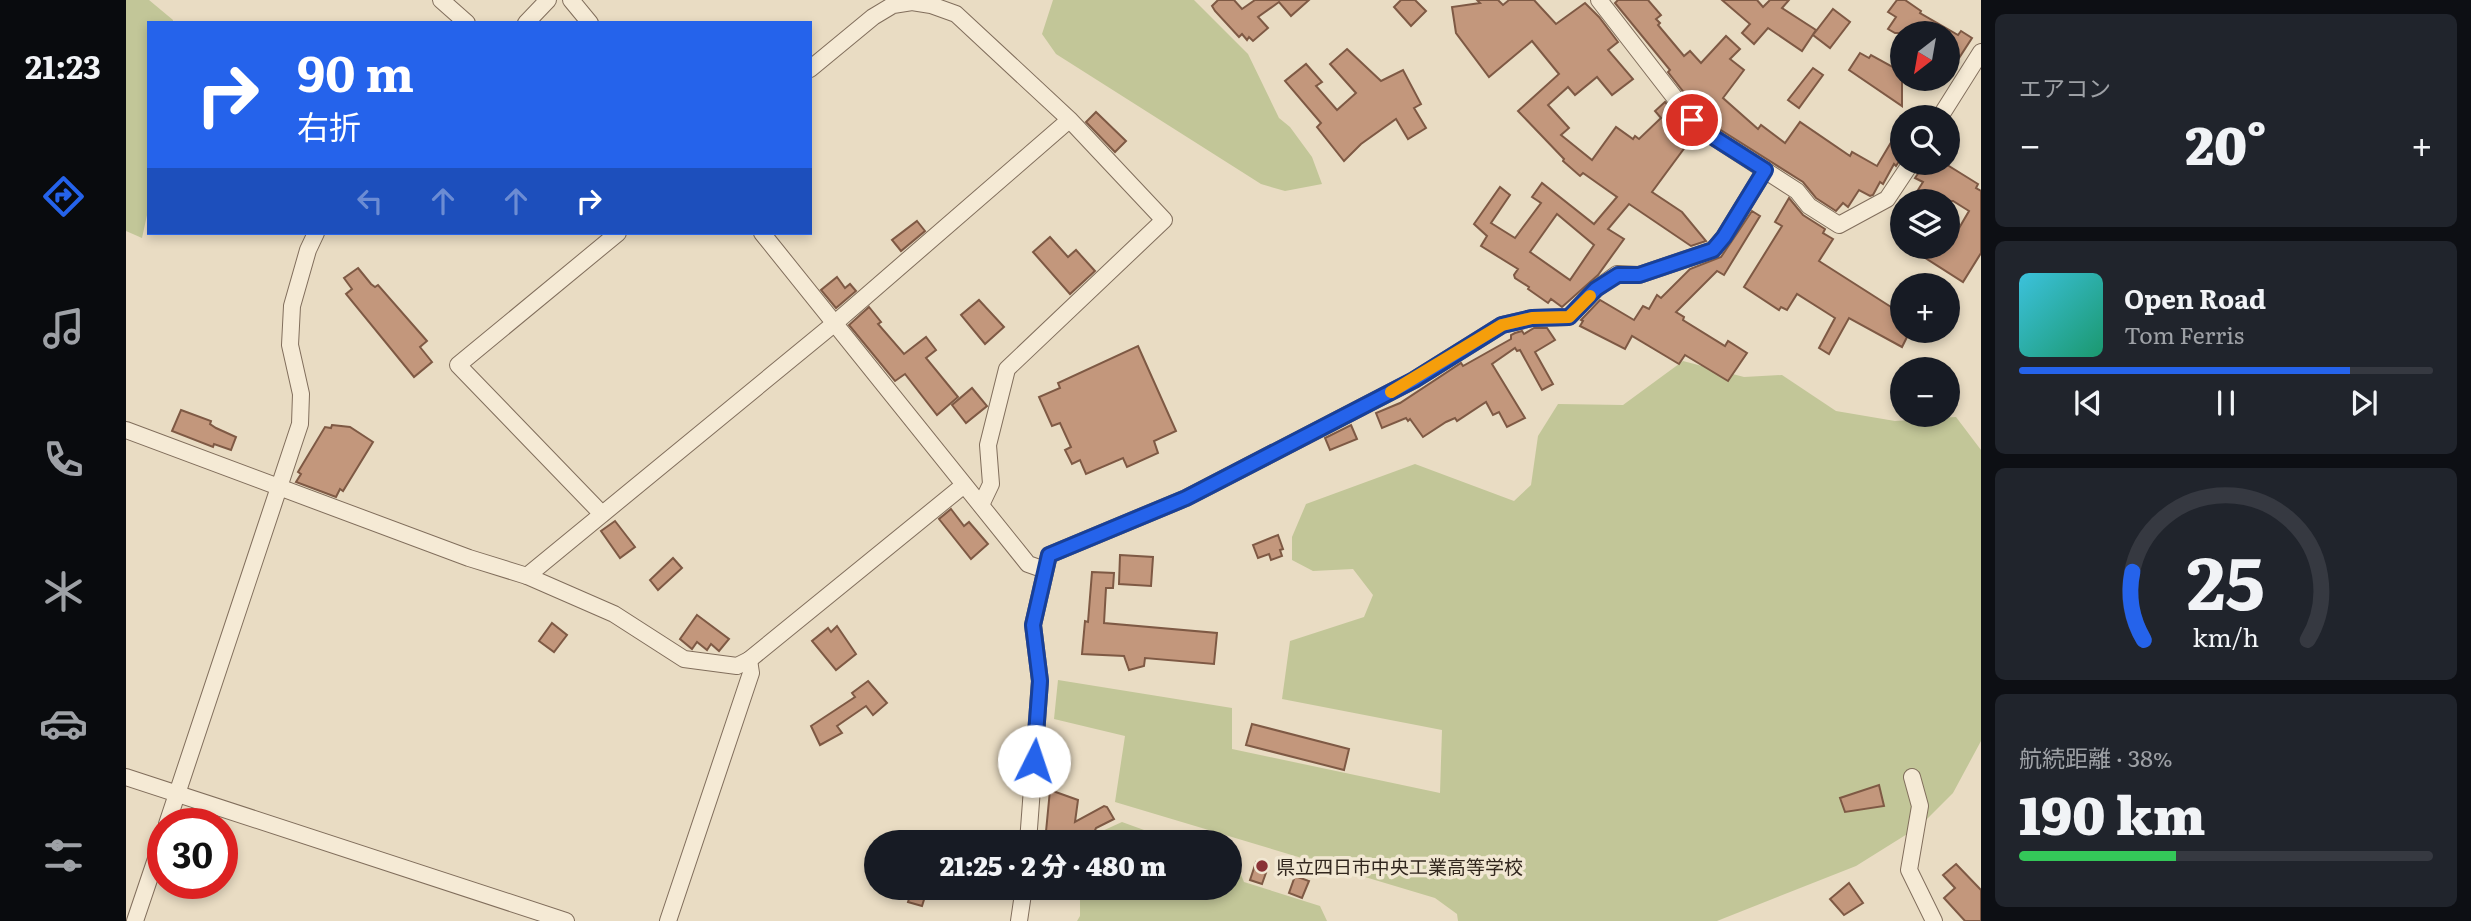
<!DOCTYPE html>
<html lang="ja">
<head>
<meta charset="utf-8">
<style>
	body { margin:0; font-family:Literata,"Noto Sans JP",serif; background:#20242c; color:#f1f3f6; height:100vh; display:flex; flex-direction:column; font-size:26px; white-space:nowrap }
	* { box-sizing:border-box; margin:0 }
	p { font-size:23px; color:#9ea1a6 }
	.icon { flex:none; width:38px; height:38px; fill:none; stroke:currentColor; stroke-width:2; stroke-linecap:round; stroke-linejoin:round }
	.map { position:relative; flex:1; overflow:hidden }
	.side { display:flex; flex-direction:column; gap:14px; padding:14px; background:#0d0f14; width:490px }
	.side>* { flex:none }
	.top-card { position:absolute; left:21px; top:21px; width:665px; height:214px; border-radius:0px; box-shadow:0 4px 10px #0003; background:#2563eb; color:#fff; overflow:hidden }
	.needle { width:46px; rotate:211deg }
	.fabs { position:absolute; left:1764px; top:21px; display:grid; gap:14px }
	.fabs a { display:grid; place-items:center; width:70px; height:70px; border-radius:50%; background:#171b24; box-shadow:0 4px 10px #0003; font-size:35px }
	.speed { position:absolute; left:21px; top:808px; display:flex; gap:14px; font-size:35px; font-weight:700; text-align:center }
	.speed>* { display:grid; place-content:center; width:91px; height:91px; border-radius:50%; background:#171b24; box-shadow:0 4px 10px #0003; line-height:1 }
	.speed .limit { border:10px solid #d22; background:#fff; color:#111 }
	.pin { position:absolute; display:grid; place-items:center; width:60px; height:60px; color:#fff; margin:-30px; border:4px solid #fff; border-radius:50%; box-shadow:0 2px 7px #0007 }
	.me { position:absolute; width:77px; margin:-38px; rotate:4deg; stroke-linejoin:round; filter:drop-shadow(0 0 5px #0008) }
	.turn { display:flex; align-items:center; gap:24px; height:147px; padding:0 35px; font-size:32px }
	.turn .icon { width:91px; height:91px; stroke-width:2.5 }
	.turn b { display:block; font-size:49px; line-height:60px }
	.lanes { display:flex; align-items:center; height:66px; padding:0 35px; background:#0003; justify-content:center; gap:35px; direction:ltr }
	.lanes .off { opacity:.35 }
	.big { font-size:52px; font-weight:800; line-height:1.1 }
	.side .tile { flex:1; display:flex; flex-direction:column; justify-content:center; gap:10px; min-width:0; padding:0 24px; border-radius:10px; background:#20242c }
	.side .dial { align-items:center; gap:0 }
	.dial svg { height:182px; overflow:visible; fill:none; stroke:#363941; stroke-width:7; stroke-linecap:round; text-anchor:middle }
	.dial text { fill:#f1f3f6; stroke:none }
	.song { display:flex; align-items:center; gap:21px }
	.cover { width:84px; height:84px; border-radius:10px; background:linear-gradient(135deg,hsl(190 70% 55%),hsl(160 70% 35%)) }
	.played { height:7px; border-radius:4px; background:linear-gradient(90deg,#2563eb 80%,#363941 80%) }
	.keys { display:flex; justify-content:space-around; direction:ltr }
	.heat { display:flex; justify-content:space-between; align-items:center; font-size:38px; direction:ltr }
	.charge { height:10px; border-radius:5px; background:linear-gradient(90deg,#34c759 38%,#363941 0) }
	.trip { position:absolute; left:738px; top:830px; width:378px; height:70px; border-radius:35px; background:#171b24; box-shadow:0 4px 10px #0003; font-weight:800; line-height:70px; text-align:center }
	main { display:flex; flex:1; min-height:0 }
	.tab-bar { display:flex; flex-direction:column; width:126px; justify-content:space-around; align-items:center; background:#090b0e; color:#9ea1a6 }
	.tab-bar .icon { width:49px; height:49px }
	.tab-bar .on { color:#2563eb }
	.tab-bar b { font-size:32px; color:#f1f3f6 }
	.map>svg:first-child { display:block }
	.green { fill:#c2c698 }
	.building { fill:#c3977c; stroke:#7e5944; stroke-width:2; fill-rule:evenodd }
	.lines { fill:none; stroke-linecap:round; stroke-linejoin:round }
	.street-casing { stroke:#816e5c; stroke-width:18 }
	.street { stroke:#f5ead5; stroke-width:16 }
	.route-casing { stroke:#184099; stroke-width:18 }
	.route { stroke:#2563eb; stroke-width:12 }
	.slow { stroke:#f59e0b; stroke-width:12 }
	.poi-dot { fill:#8a3236; stroke:#f1e7d2; stroke-width:2.5 }
	.labels { text-anchor:middle; dominant-baseline:central; stroke-width:7; stroke-linejoin:round; paint-order:stroke }
	.poi-label { font-size:19px; fill:#32271e; stroke:#f1e7d2; text-anchor:start }
</style>
</head>
<body>
<main>
<nav class="tab-bar">
<b>21:23</b>
<svg class="icon on" aria-label="directions" viewBox="0 0 24 24"><path d="M12 3l9 9-9 9-9-9zM9 14v-3h6M13 9l2 2-2 2"/></svg>
<svg class="icon" aria-label="music" viewBox="0 0 24 24"><path d="M9 18V5l10-2v13"/><circle cx="6" cy="18" r="3"/><circle cx="16" cy="16" r="3"/></svg>
<svg class="icon" aria-label="phone" viewBox="0 0 24 24"><path d="M5 4h4l2 5-3 2q2 4 5 5l2-3 5 2v4C11 20 4 13 5 4z"/></svg>
<svg class="icon" aria-label="climate" viewBox="0 0 24 24"><path d="M12 3v18M4 7l16 10M4 17L20 7"/></svg>
<svg class="icon" aria-label="car" viewBox="0 0 24 24"><path d="M5 17H2v-5l4-1 3-4h7l3 4 3 1v5h-3M9 17h6M6 11h13"/><circle cx="7" cy="17" r="2"/><circle cx="17" cy="17" r="2"/></svg>
<svg class="icon" aria-label="filters" viewBox="0 0 24 24"><path d="M4 7h16M4 17h16"/><circle cx="9" cy="7" r="2"/><circle cx="15" cy="17" r="2"/></svg>
</nav>
<div class="map">
<svg width="1855" height="921" viewBox="0 0 1855 921">
	<rect width="100%" height="100%" fill="#e9dcc3"/>
	<!-- green -->
	<g class="green">
		<polygon points="0,0 23,0 47,20 47,23 23,23 23,206 16,238 0,231"/>
		<polygon points="927,0 1068,0 1122,54 1153,118 1164,127 1186,157 1196,184 1159,191 1135,184 930,54 916,34"/>
		<polygon points="1557,361 1618,377 1656,375 1710,411 1769,421 1830,417 1855,450 1855,741 1827,793 1794,826 1730,866 1591,921 1332,921 1331,914 1309,898 989,802 999,736 928,719 932,680 1106,708 1106,749 1314,793 1316,730 1156,699 1164,641 1238,617 1247,595 1227,569 1187,571 1166,560 1166,537 1180,504 1289,464 1388,501 1405,485 1412,436 1432,404 1497,405"/>
		<polygon points="996,822 1051,842 970,842 974,832"/>
		<polygon points="1104,861 1110,863 1118,882 1194,906 1201,921 951,921 954,916 954,887 1104,887"/>
	</g>
	<!-- building -->
	<g class="building">
		<polygon points="1092,0 1108,0 1116,9 1129,0 1183,0 1165,16 1153,2 1132,17 1142,28 1127,41 1123,37 1121,40 1116,34 1113,37 1089,11 1086,6"/>
		<polygon points="1275,0 1289,0 1300,11 1285,26 1268,7"/>
		<path d="M1351,0h21l5,5 6,-5h25l22,24 29,-21 14,14 19,25 -10,8 25,29 -21,16 -15,-18 -22,18 -7,-8 -20,18 21,23 -8,7 31,25 24,-33 17,12 2,-3 4,3 22,-21 -6,-7 10,-9 29,33 -42,57 30,20 24,29 -15,5 -62,-42 -21,25 16,10 -26,36 -36,32 -11,-8 -3,4 -20,-14 1,-2 -14,-9 -1,-3 4,-6 -37,-23 6,-10 -13,-12 26,-37 10,8 -19,28 24,15 26,-35 -9,-6 10,-14 52,41 23,-27 -34,-24 -3,3 -17,-15 1,-2 -46,-48 41,-37 -27,-33 -43,36 -33,-44 -4,-26 28,-4zM1431,214l37,31 -24,35 -40,-28z"/>
		<polygon points="1492,0 1522,0 1535,15 1530,19 1534,23 1532,25 1558,56 1564,51 1575,63 1600,36 1614,49 1604,59 1618,70 1597,98 1632,129 1635,125 1659,143 1674,122 1724,156 1726,152 1751,166 1776,124 1776,157 1770,166 1768,164 1757,184 1754,182 1747,195 1744,196 1733,190 1722,207 1717,203 1710,211 1690,198 1677,182 1590,127 1574,113 1542,72 1544,70 1489,3"/>
		<polygon points="1596,0 1631,0 1637,7 1644,0 1663,0 1656,8 1690,30 1676,51 1642,28 1628,44 1616,33 1624,24"/>
		<polygon points="1771,0 1779,0 1795,11 1794,13 1832,35 1835,31 1846,38 1822,75 1822,33 1769,33 1762,29 1770,17 1762,12"/>
		<polygon points="1707,9 1724,22 1704,48 1687,35"/>
		<polygon points="1221,49 1255,81 1277,70 1295,104 1288,108 1300,128 1282,139 1270,119 1235,144 1218,161 1191,127 1195,123 1159,81 1180,64 1196,82 1190,86 1211,110 1230,93 1204,64"/>
		<polygon points="1734,53 1743,58 1745,55 1776,72 1776,106 1723,70"/>
		<polygon points="1687,68 1697,75 1673,108 1662,100"/>
		<polygon points="970,112 1000,141 989,152 960,122"/>
		<polygon points="1799,163 1818,163 1852,184 1850,188 1855,191 1855,253 1837,282 1782,247 1822,247 1843,211 1827,201 1785,201 1797,182 1789,178"/>
		<polygon points="1663,198 1677,215 1699,229 1697,233 1707,239 1693,261 1776,314 1776,331 1784,331 1776,347 1723,318 1703,354 1693,348 1709,318 1671,294 1661,310 1655,307 1653,310 1618,287 1656,226 1649,222"/>
		<polygon points="1626,211 1634,216 1598,275 1591,271 1550,312 1558,317 1557,320 1599,346 1602,341 1621,353 1602,381 1559,355 1553,364 1506,336 1499,349 1454,326 1457,321 1455,320 1474,300 1508,320 1517,306 1523,309 1531,295 1535,298 1564,269 1595,257"/>
		<polygon points="791,221 799,231 775,251 766,240"/>
		<polygon points="924,237 942,257 950,250 969,271 944,294 907,252"/>
		<polygon points="232,268 245,284 249,287 252,285 301,341 294,347 306,362 288,377 220,294 226,289 218,278"/>
		<polygon points="711,277 719,288 724,284 730,291 710,308 695,290"/>
		<polygon points="853,300 878,327 859,344 835,315"/>
		<polygon points="743,307 755,322 752,324 778,354 800,337 810,350 800,358 832,397 811,415 779,374 769,381 723,325"/>
		<polygon points="1408,328 1421,328 1429,340 1409,352 1427,384 1416,390 1394,350 1391,351 1389,348 1366,364 1399,418 1381,427 1373,412 1367,415 1360,402 1331,421 1329,418 1320,422 1297,437 1284,419 1282,421 1280,418 1256,428 1250,413 1274,403 1335,363 1337,366 1385,339 1385,335 1389,333 1396,331 1398,334"/>
		<polygon points="1012,346 1050,431 1028,441 1032,453 1001,467 997,458 960,474 954,460 946,464 939,450 945,447 934,423 926,426 913,397 934,388 932,383"/>
		<polygon points="846,388 861,406 840,423 826,405"/>
		<polygon points="55,410 85,421 84,424 90,428 110,437 105,450 88,444 87,447 46,431"/>
		<polygon points="206,425 224,427 247,442 217,491 214,489 210,497 170,482 175,474 172,472 199,427 205,428"/>
		<polygon points="1225,425 1231,439 1204,450 1199,438"/>
		<polygon points="825,509 838,526 843,522 862,544 845,559 813,519"/>
		<polygon points="489,521 509,547 494,558 475,531"/>
		<polygon points="1152,535 1157,549 1154,550 1156,556 1145,560 1143,554 1132,558 1127,545"/>
		<polygon points="994,555 1027,557 1025,586 993,584"/>
		<polygon points="547,558 556,568 532,590 524,580"/>
		<polygon points="966,572 988,573 987,588 980,588 978,623 1091,633 1088,664 1019,658 1018,666 1003,670 998,656 956,654 959,621 962,622"/>
		<polygon points="571,615 603,639 593,651 585,644 581,650 571,642 566,649 554,639"/>
		<polygon points="426,623 441,635 428,652 413,641"/>
		<polygon points="711,626 730,654 710,670 686,641 702,628 705,632"/>
		<polygon points="742,681 761,703 747,715 740,706 711,726 716,733 694,745 685,726 729,697 726,693"/>
		<polygon points="1126,724 1223,749 1218,770 1120,745"/>
		<polygon points="1753,785 1758,806 1719,812 1714,798"/>
		<polygon points="924,790 952,800 949,822 978,806 981,807 988,819 970,828 964,842 948,836 947,842 919,842"/>
		<polygon points="1130,862 1142,867 1136,884 1124,880"/>
		<polygon points="1830,864 1855,890 1855,921 1839,921 1818,898 1829,888 1817,875"/>
		<polygon points="1169,876 1183,881 1176,898 1163,893"/>
		<polygon points="1723,883 1737,903 1718,915 1704,899"/>
		<polygon points="787,887 802,887 796,906 782,902"/>
	</g>
	<g class="lines">
		<!-- street casing -->
		<g class="street-casing">
			<g id="street">
				<polyline points="315,0 341,23"/>
				<polyline points="445,0 464,23"/>
				<polyline points="1473,0 1566,120 1584,135 1671,191 1683,206 1713,225 1761,199 1785,163"/>
				<polyline points="400,23 422,0"/>
				<polyline points="684,69 747,17 767,5 786,2 805,5 830,14 943,119 1038,220 881,369 862,445 865,484 855,505"/>
				<polyline points="1814,117 1855,52"/>
				<polyline points="636,233 902,564 919,570"/>
				<polyline points="0,430 343,558 401,576 488,614 558,659 611,666 623,660 838,485"/>
				<polyline points="476,514 332,365 492,233"/>
				<polyline points="401,576 709,323 942,121"/>
				<polyline points="0,777 440,921"/>
				<polyline points="1786,777 1794,806 1783,870 1808,921"/>
				<polyline points="41,824 174,424 175,394 164,345 166,306 182,250 190,233"/>
				<polyline points="902,842 914,681 907,625 923,555 1060,498 1288,380 1376,325 1406,318 1443,317 1470,289 1491,274 1513,275 1587,250 1598,237 1639,170"/>
				<polyline points="9,921 37,838"/>
				<polyline points="542,921 625,673 623,660"/>
				<polyline points="893,921 898,887"/>
			</g>
		</g>
		<!-- street -->
		<use href="#street" class="street"/>
	</g>
	<g class="lines">
		<!-- route casing -->
		<g class="route-casing">
			<polyline id="route" points="908,761 914,681 907,625 923,555 1060,498 1288,380 1376,325 1406,318 1443,317 1470,289 1492,275 1513,275 1587,250 1598,237 1639,170 1584,135 1566,120"/>
		</g>
		<!-- route -->
		<use href="#route" class="route"/>
		<!-- slow -->
		<polyline class="slow" points="1265,392 1376,325 1406,318 1443,317 1464,296"/>
	</g>
	<!-- markers -->
	<circle class="poi-dot" cx="1136" cy="866" r="7"/>
	<g class="labels">
		<!-- poi labels -->
		<g class="poi-label">
			<text x="1150" y="866">県立四日市中央工業高等学校</text>
		</g>
	</g>
</svg>
<div class="fabs">
<a><svg class="needle" viewBox="-14 -14 28 28"><path d="M0-13l5 13h-10z" fill="#e53935"/><path d="M0 13l5-13h-10z" fill="#9ea1a6"/></svg></a>
<a><svg class="icon" aria-label="search" viewBox="0 0 24 24"><circle cx="10" cy="10" r="6"/><path d="M15 15l6 6"/></svg></a>
<a><svg class="icon" aria-label="layers" viewBox="0 0 24 24"><path d="M12 4l9 5-9 5-9-5zM3 14l9 5 9-5"/></svg></a>
<a>+</a>
<a>−</a>
</div>
<div class="speed"><div class="limit">30</div></div>
<div class="pin" style="left:1566px;top:120px;background:#d93025"><svg class="icon" aria-label="arrive" viewBox="0 0 24 24"><path d="M6 21V4h12l-3 4 3 4H6"/></svg></div>
<svg class="me" style="left:908px;top:761px" viewBox="-20 -20 40 40"><circle r="19" fill="#fff"/><path d="M0-13L10 11 0 6-10 11z" fill="#2563eb"/></svg>
<div class="trip">21:25 · 2 分 · 480 m</div>
<div class="top-card">
<div class="turn"><svg class="icon" aria-label="right" viewBox="0 0 24 24"><path d="M7 20v-9h11M14 6l5 5-5 5"/></svg><div><b>90 m</b>右折</div></div>
<div class="lanes"><svg class="icon off" aria-label="left" viewBox="0 0 24 24"><path d="M17 20v-9H6M10 6l-5 5 5 5"/></svg><svg class="icon off" aria-label="ahead" viewBox="0 0 24 24"><path d="M12 20V5M6 11l6-6 6 6"/></svg><svg class="icon off" aria-label="ahead" viewBox="0 0 24 24"><path d="M12 20V5M6 11l6-6 6 6"/></svg><svg class="icon" aria-label="right" viewBox="0 0 24 24"><path d="M7 20v-9h11M14 6l5 5-5 5"/></svg></div>
</div>
</div>
<section class="side">
<div class="tile"><p>エアコン</p>
<div class="heat"><a>−</a><b class="big">20°</b><a>+</a></div>
</div>
<div class="tile">
<div class="song"><i class="cover"></i><div><b>Open Road</b><p>Tom Ferris</p></div></div>
<div class="played"></div>
<div class="keys"><svg class="icon" aria-label="previous" viewBox="0 0 24 24"><path d="M18 5L8 12l10 7zM5 5v14"/></svg><svg class="icon" aria-label="pause" viewBox="0 0 24 24"><path d="M8 5v14M16 5v14"/></svg><svg class="icon" aria-label="next" viewBox="0 0 24 24"><path d="M6 5l10 7-10 7zM19 5v14"/></svg></div>
</div>
<div class="tile dial"><svg viewBox="0 0 100 80">
<path d="M14 69A42 42 0 1 1 86 69"/>
<path d="M14 69A42 42 0 0 1 9 39" stroke="#2563eb"/>
<text x="50" y="56" font-size="32" font-weight="700">25</text>
<text x="50" y="72" font-size="11">km/h</text>
</svg></div>
<div class="tile"><p>航続距離 · 38%</p><b class="big">190 km</b><div class="charge"></div></div>
</section>
</main>
</body>
</html>
